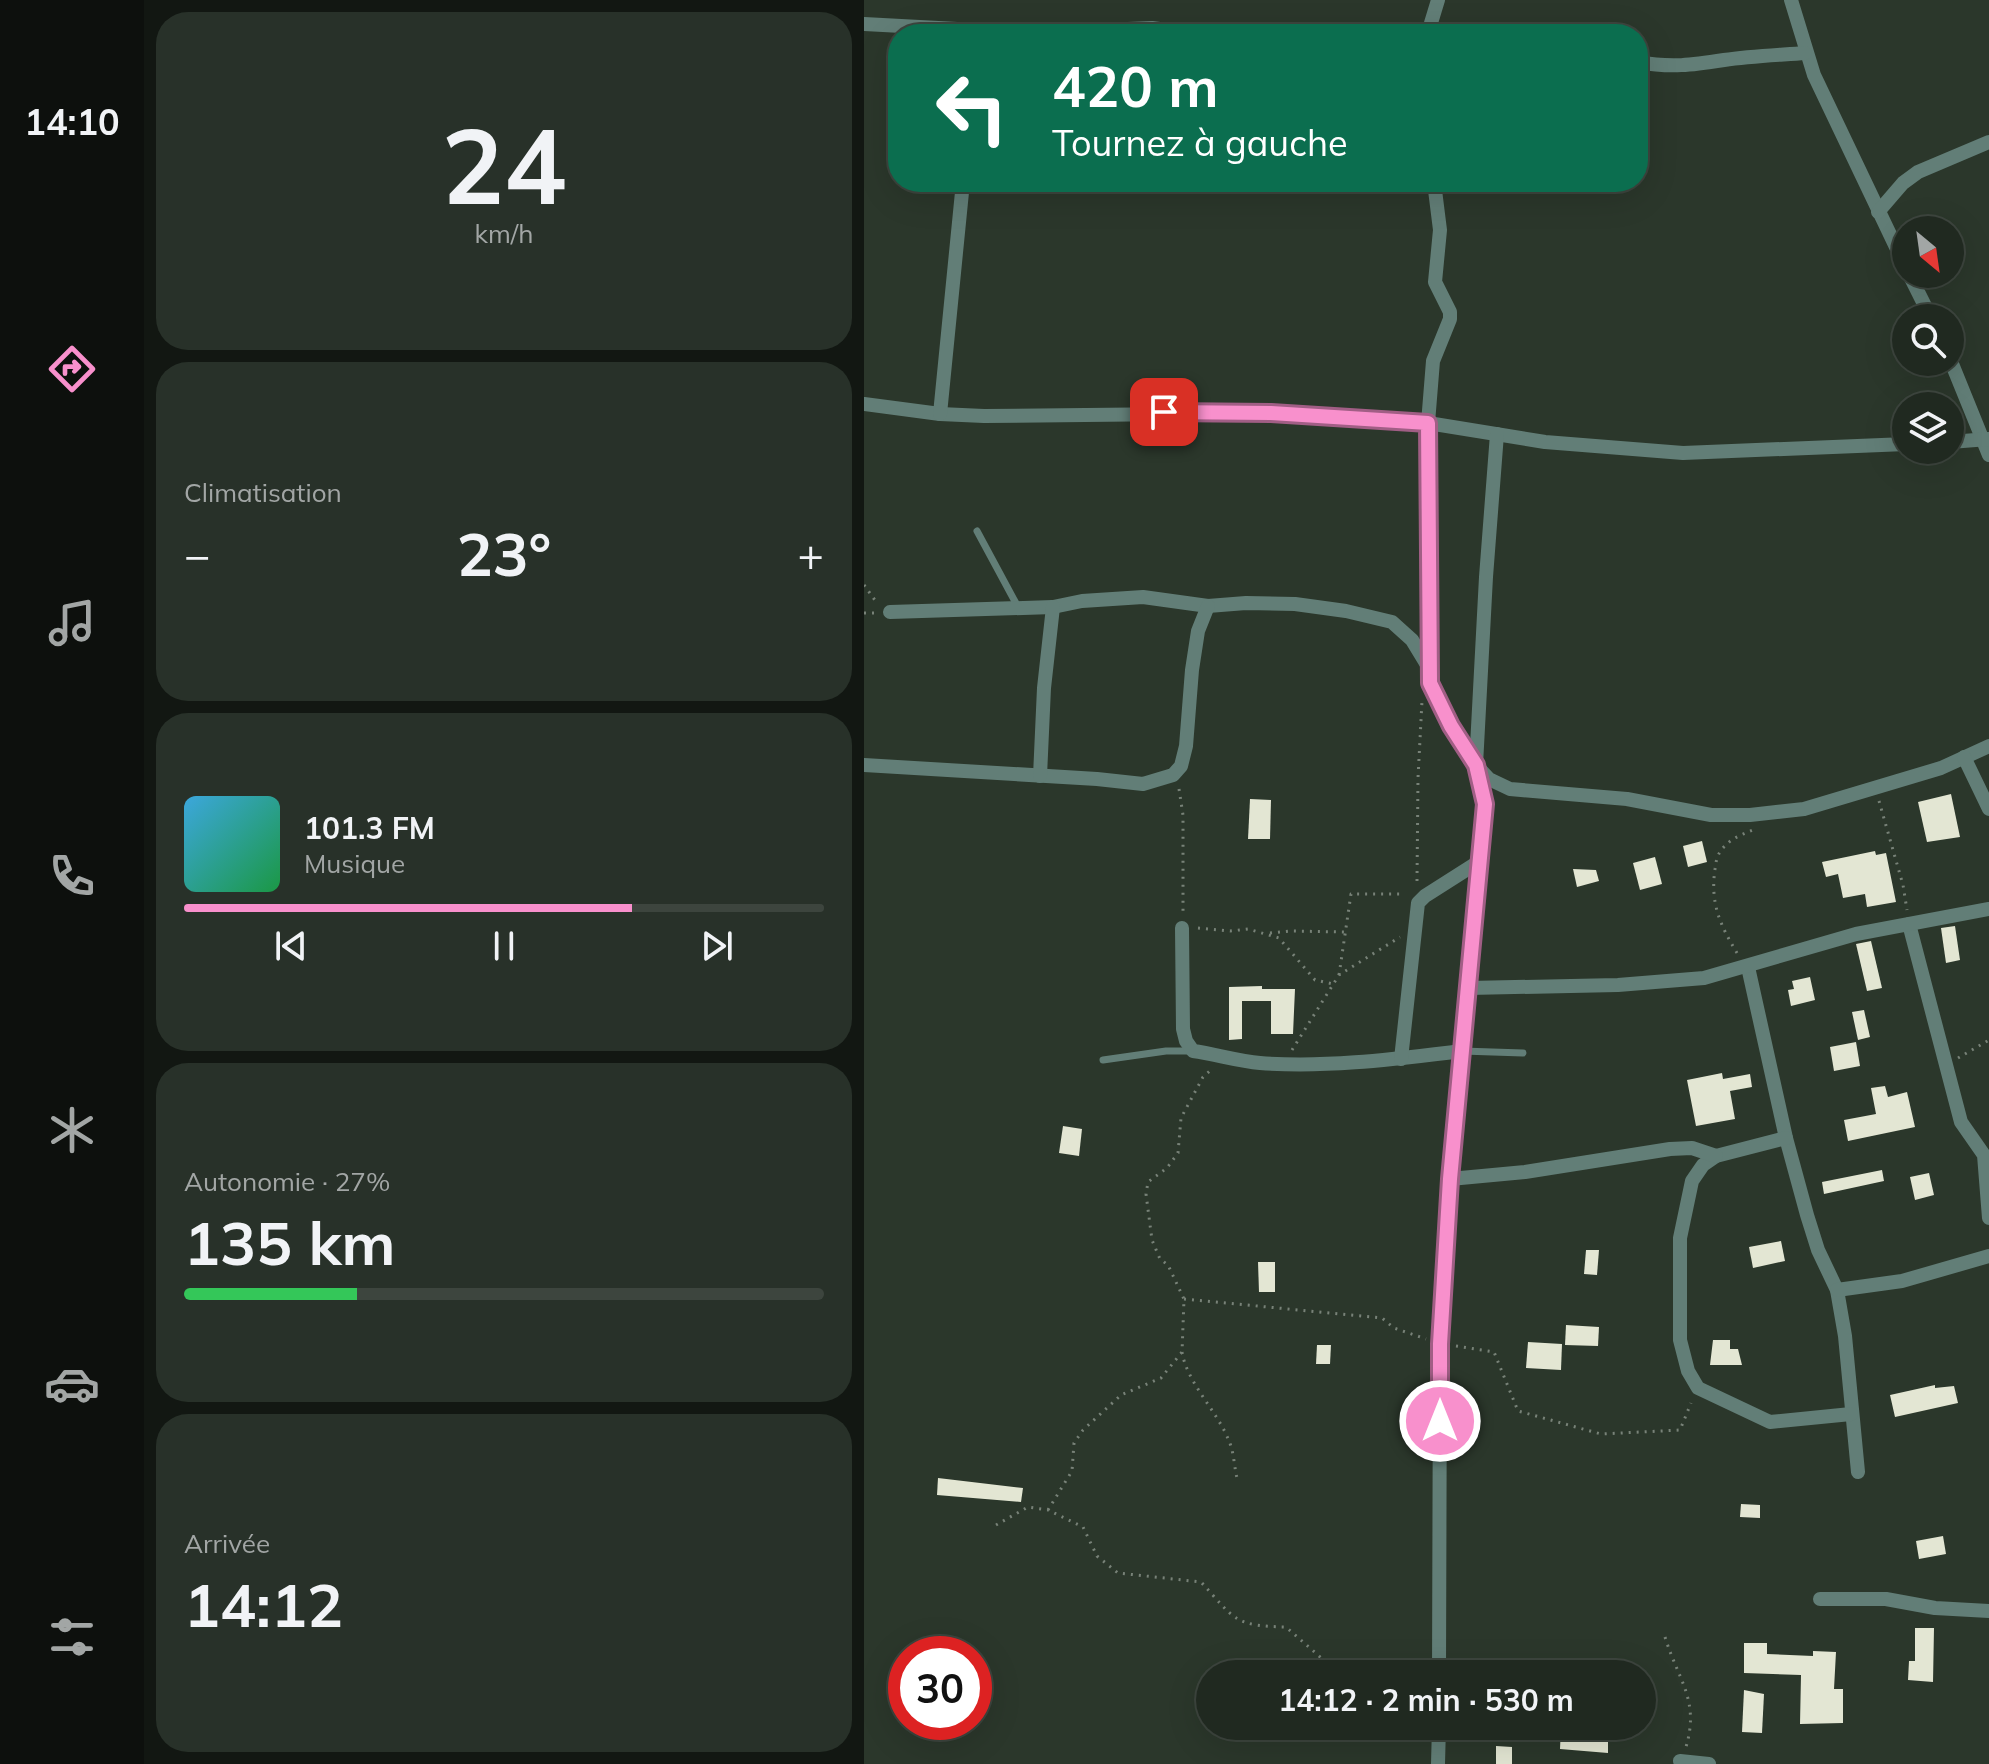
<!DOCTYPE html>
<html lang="fr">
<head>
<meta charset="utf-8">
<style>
	body { margin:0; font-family:Mulish,sans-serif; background:#283129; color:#f1f3f6; height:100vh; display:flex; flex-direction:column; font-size:30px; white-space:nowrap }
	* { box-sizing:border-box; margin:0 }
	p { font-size:26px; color:#a2a6a5 }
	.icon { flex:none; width:44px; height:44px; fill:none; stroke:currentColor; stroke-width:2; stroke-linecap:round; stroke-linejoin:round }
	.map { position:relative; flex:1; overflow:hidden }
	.details { display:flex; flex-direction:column; gap:12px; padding:12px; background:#121712; width:720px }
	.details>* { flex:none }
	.top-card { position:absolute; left:24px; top:24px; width:760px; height:168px; border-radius:32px; box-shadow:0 8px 32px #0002,0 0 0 2px #3d453e; background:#0b6e4f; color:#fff; overflow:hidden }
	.needle { width:52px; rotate:151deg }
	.fabs { position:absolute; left:1028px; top:216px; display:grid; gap:16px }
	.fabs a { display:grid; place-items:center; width:72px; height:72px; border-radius:50%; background:#202920; box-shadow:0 8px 32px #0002,0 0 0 2px #3d453e; font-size:40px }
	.speed { position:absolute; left:24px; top:1636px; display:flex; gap:16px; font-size:40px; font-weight:700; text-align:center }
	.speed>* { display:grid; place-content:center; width:104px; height:104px; border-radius:50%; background:#202920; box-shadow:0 8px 32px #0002,0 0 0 2px #3d453e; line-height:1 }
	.speed .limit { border:12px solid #d22; background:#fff; color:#111 }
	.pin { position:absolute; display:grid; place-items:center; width:68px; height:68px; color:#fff; margin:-34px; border-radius:16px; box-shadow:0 4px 12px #0006 }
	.me { position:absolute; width:88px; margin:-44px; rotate:0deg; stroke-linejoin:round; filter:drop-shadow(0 0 6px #0008) }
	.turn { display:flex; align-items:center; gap:28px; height:168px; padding:0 32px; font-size:36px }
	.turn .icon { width:104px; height:104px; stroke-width:2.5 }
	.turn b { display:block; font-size:56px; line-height:68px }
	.big { font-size:60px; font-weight:700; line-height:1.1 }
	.details .card { flex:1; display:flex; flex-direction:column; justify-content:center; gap:12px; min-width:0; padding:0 28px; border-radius:32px; background:#283129 }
	.details .dial { align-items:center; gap:0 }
	.dial b { font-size:104px; line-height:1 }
	.song { display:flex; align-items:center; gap:24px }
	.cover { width:96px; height:96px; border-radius:12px; background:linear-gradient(135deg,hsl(200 70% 55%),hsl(140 70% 35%)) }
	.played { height:8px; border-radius:4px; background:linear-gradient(90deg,#f890cc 70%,#3d453e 70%) }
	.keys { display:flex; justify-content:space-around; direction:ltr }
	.heat { display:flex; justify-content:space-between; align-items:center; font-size:44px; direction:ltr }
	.charge { height:12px; border-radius:6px; background:linear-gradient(90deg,#34c759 27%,#3d453e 0) }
	.trip { position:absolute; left:332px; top:1660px; width:460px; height:80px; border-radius:40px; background:#202920; box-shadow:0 8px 32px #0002,0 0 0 2px #3d453e; font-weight:700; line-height:80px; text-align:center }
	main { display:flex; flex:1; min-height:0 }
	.dock { display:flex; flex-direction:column; width:144px; justify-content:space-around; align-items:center; background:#0d100d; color:#a2a6a5 }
	.dock .icon { width:56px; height:56px }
	.dock .selected { color:#f890cc }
	.dock b { font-size:36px; color:#f1f3f6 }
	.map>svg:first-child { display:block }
	.building { fill:#e3e6d3 }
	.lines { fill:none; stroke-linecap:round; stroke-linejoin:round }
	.path { stroke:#788278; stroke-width:3; stroke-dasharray:2 6; stroke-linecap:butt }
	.lane { stroke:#627e77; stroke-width:7 }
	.street { stroke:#627e77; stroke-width:14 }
	.route-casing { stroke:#a15e85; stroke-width:20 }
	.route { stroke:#f890cc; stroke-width:14 }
</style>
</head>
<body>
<main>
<nav class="dock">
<b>14:10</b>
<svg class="icon selected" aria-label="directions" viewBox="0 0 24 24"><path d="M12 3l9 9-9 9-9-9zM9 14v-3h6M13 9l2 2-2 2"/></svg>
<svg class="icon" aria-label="music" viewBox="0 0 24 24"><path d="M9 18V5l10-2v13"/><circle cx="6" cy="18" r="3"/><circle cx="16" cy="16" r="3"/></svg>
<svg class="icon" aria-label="phone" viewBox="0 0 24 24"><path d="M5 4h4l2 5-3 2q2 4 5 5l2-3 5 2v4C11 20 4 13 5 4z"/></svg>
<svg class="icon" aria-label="climate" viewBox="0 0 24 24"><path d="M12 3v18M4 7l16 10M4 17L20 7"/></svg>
<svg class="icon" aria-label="car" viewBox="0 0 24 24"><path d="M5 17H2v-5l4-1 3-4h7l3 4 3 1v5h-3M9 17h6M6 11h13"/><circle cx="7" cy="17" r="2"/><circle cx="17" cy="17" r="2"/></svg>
<svg class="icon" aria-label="filters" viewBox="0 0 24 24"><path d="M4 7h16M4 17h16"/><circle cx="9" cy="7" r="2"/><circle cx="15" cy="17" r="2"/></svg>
</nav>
<section class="details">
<div class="card dial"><b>24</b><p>km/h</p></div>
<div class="card"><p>Climatisation</p>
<div class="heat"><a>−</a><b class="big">23°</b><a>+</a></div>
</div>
<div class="card">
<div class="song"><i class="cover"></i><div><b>101.3 FM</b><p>Musique</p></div></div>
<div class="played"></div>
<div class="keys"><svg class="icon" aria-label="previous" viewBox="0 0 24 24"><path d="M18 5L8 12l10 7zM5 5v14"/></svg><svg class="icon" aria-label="pause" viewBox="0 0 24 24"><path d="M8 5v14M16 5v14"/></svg><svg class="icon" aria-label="next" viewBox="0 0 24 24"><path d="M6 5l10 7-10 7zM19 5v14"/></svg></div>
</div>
<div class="card"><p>Autonomie · 27%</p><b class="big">135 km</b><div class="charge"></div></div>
<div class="card"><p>Arrivée</p><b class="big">14:12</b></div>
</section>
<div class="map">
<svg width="1125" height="1764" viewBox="0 0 1125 1764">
	<rect width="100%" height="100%" fill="#2b372b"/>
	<!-- building -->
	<g class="building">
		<polygon points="1087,794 1096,837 1063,842 1054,802"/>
		<polygon points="386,799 407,800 406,839 384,839"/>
		<polygon points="838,841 843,862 824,867 819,846"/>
		<polygon points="1011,851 1012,855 1022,853 1032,902 1003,907 1001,894 979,898 974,874 962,877 958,862"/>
		<polygon points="791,857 798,884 776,890 769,863"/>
		<polygon points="709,869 732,870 735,881 713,887"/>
		<polygon points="1091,926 1096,960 1082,963 1077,928"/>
		<polygon points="1007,941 1018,988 1003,991 992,944"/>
		<polygon points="946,977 951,1000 927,1006 924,990 930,989 928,981"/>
		<polygon points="398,986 398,989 431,989 429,1034 407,1034 407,1001 378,1001 378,1039 365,1040 365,987"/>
		<polygon points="1000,1010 1006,1037 994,1040 988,1012"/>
		<polygon points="992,1042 996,1066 970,1071 966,1047"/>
		<polygon points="858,1073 859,1079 886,1074 888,1087 866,1091 871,1119 832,1126 823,1080"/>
		<polygon points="1021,1086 1024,1097 1043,1092 1051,1127 984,1141 980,1120 1012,1114 1007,1088"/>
		<polygon points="199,1126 218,1129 215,1156 195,1153"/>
		<polygon points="1018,1170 1020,1181 960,1194 958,1182"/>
		<polygon points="1065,1173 1070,1195 1051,1200 1046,1177"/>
		<polygon points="917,1241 921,1261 889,1268 885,1247"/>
		<polygon points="722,1250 735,1250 733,1275 720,1274"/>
		<polygon points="394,1262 411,1262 411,1292 395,1292"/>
		<polygon points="702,1325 735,1327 734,1346 701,1345"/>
		<polygon points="849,1340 866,1340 866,1349 874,1349 878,1365 846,1365"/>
		<polygon points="664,1342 698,1344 697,1370 662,1368"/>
		<polygon points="453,1345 467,1345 466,1364 452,1364"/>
		<polygon points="1071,1385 1071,1388 1090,1386 1094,1403 1031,1417 1026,1395"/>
		<polygon points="74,1478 159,1488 157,1502 73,1495"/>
		<polygon points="877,1504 896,1505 896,1518 876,1517"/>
		<polygon points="1079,1536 1082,1554 1055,1559 1052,1541"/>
		<polygon points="1051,1628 1070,1628 1069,1682 1044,1680 1045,1661 1051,1661"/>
		<polygon points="880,1643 903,1643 903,1654 949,1656 949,1651 972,1652 970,1689 979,1689 979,1723 936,1724 937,1675 880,1673"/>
		<polygon points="880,1690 900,1694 898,1733 878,1732"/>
		<polygon points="697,1726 733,1727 732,1736 744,1736 744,1753 696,1749"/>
		<polygon points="632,1746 648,1747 648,1764 632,1764"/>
	</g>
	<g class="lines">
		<!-- path -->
		<g class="path">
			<polyline points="0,585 13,603"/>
			<polyline points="0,613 11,613"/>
			<polyline points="315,789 319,815 319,913"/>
			<polyline points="1015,801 1039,885 1043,910"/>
			<polyline points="553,881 554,778 558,701"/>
			<polyline points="334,928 366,931 384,929 415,938 451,980 469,984"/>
			<polyline points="406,933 426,931 482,932"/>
			<path d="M873,953c-17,-28 -27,-50 -22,-84 1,-9 3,-17 10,-23 7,-8 18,-12 28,-16"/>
			<polyline points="475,975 487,894 541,894"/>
			<polyline points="428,1050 475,975 536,937"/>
			<polyline points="1094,1058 1125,1040"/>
			<polyline points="320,1299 518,1318 530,1328 562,1339"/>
			<polyline points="592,1346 630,1352 654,1411 737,1434 816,1430 827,1403"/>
			<path d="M318,1352c5,31 36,60 47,89 5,11 5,25 8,37"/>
			<polyline points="184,1510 208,1471 210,1443 219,1430 257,1395 297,1378 318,1352 320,1299 304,1265 296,1259 288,1240 282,1194 284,1182 303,1168 314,1153 317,1118 339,1077 348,1069"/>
			<path d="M132,1525l32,-18 20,3 35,17 14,29 21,17 83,9c34,37 32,44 85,45l50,44 8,3"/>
			<path d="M801,1637c13,43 35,63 21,110"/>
			<polyline points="549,1674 562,1664"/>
		</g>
		<!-- lane -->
		<g class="lane">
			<polyline points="113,531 154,607"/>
			<polyline points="598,1051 659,1053"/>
			<polyline points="239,1060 302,1051 327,1051"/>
		</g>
		<!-- street -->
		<g class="street">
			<polyline points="927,0 950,75 1042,268"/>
			<polyline points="0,24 167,33 288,28 332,34"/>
			<polyline points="569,34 567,23 574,0"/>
			<path d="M774,62c33,6 54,3 86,-2 27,-4 55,-5 81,-7"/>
			<polyline points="570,182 576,230 571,282 586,312 586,319 569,361 564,423 566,683 587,726 612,765 625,779 646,789 763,799 847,815 886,815 940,809 1077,768 1125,746"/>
			<polyline points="1014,212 1039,183 1054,172 1125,142"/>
			<polyline points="1045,274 1067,318"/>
			<polyline points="1086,359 1125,455"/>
			<polyline points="0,404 76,414 120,416 407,413 564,423 681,442 819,453 1042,444"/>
			<polyline points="76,414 99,182"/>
			<polyline points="1086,442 1125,439"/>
			<polyline points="26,612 189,607 218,601 279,597 344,606 382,603 431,604 482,611 528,622 548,640 565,668"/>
			<polyline points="1100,757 1125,809"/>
			<polyline points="0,765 233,779 279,784 309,775 317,766 322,746 328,670 334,631 344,606"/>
			<polyline points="176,776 180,688 189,607"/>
			<polyline points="1045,924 1097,1122 1120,1155 1125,1218"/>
			<path d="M318,928l1,101 3,12 7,10c22,3 45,10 67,12 67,5 135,-4 202,-12"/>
			<polyline points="884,967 922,1138 943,1215 954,1250 973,1290 981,1336 994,1472"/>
			<polyline points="605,988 754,985 840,978 992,934 1125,909"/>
			<polyline points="537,1059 554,903 561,896 616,861"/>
			<polyline points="922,1138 852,1156 839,1165 828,1181 816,1238 816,1340 824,1371 834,1388 906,1422 987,1414"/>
			<polyline points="586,1179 661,1172 806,1149 828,1148 852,1156"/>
			<polyline points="973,1290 1038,1281 1125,1256"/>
			<polyline points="956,1599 1022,1599 1071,1608 1125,1611"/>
			<polyline points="575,1674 576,1344 582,1238 591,1118 621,824 621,804 612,765 622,577 633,434"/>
			<polyline points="816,1761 845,1764"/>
			<polyline points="574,1764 575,1726"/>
		</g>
	</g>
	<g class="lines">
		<!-- route casing -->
		<g class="route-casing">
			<polyline id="route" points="300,412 407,413 564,423 566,683 587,726 612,765 621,804 586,1179 576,1344 576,1421"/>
		</g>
		<!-- route -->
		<use href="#route" class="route"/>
	</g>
</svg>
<div class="fabs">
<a><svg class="needle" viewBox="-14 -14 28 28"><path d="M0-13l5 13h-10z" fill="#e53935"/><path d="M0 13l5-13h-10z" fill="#a2a6a5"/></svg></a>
<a><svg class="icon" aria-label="search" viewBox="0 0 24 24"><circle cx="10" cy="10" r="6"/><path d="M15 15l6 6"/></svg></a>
<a><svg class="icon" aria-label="layers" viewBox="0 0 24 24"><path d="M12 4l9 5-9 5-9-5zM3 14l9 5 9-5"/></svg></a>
</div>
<div class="speed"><div class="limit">30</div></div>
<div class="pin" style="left:300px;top:412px;background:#d93025"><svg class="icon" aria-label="arrive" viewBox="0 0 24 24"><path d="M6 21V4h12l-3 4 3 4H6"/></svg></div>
<svg class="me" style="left:576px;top:1421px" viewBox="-20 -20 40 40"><circle r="17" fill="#f890cc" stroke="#fff" stroke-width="3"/><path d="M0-11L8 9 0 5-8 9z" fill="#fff"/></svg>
<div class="trip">14:12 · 2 min · 530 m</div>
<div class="top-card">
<div class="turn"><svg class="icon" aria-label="left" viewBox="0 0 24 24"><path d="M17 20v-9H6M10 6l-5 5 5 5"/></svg><div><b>420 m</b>Tournez à gauche</div></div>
</div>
</div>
</main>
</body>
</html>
